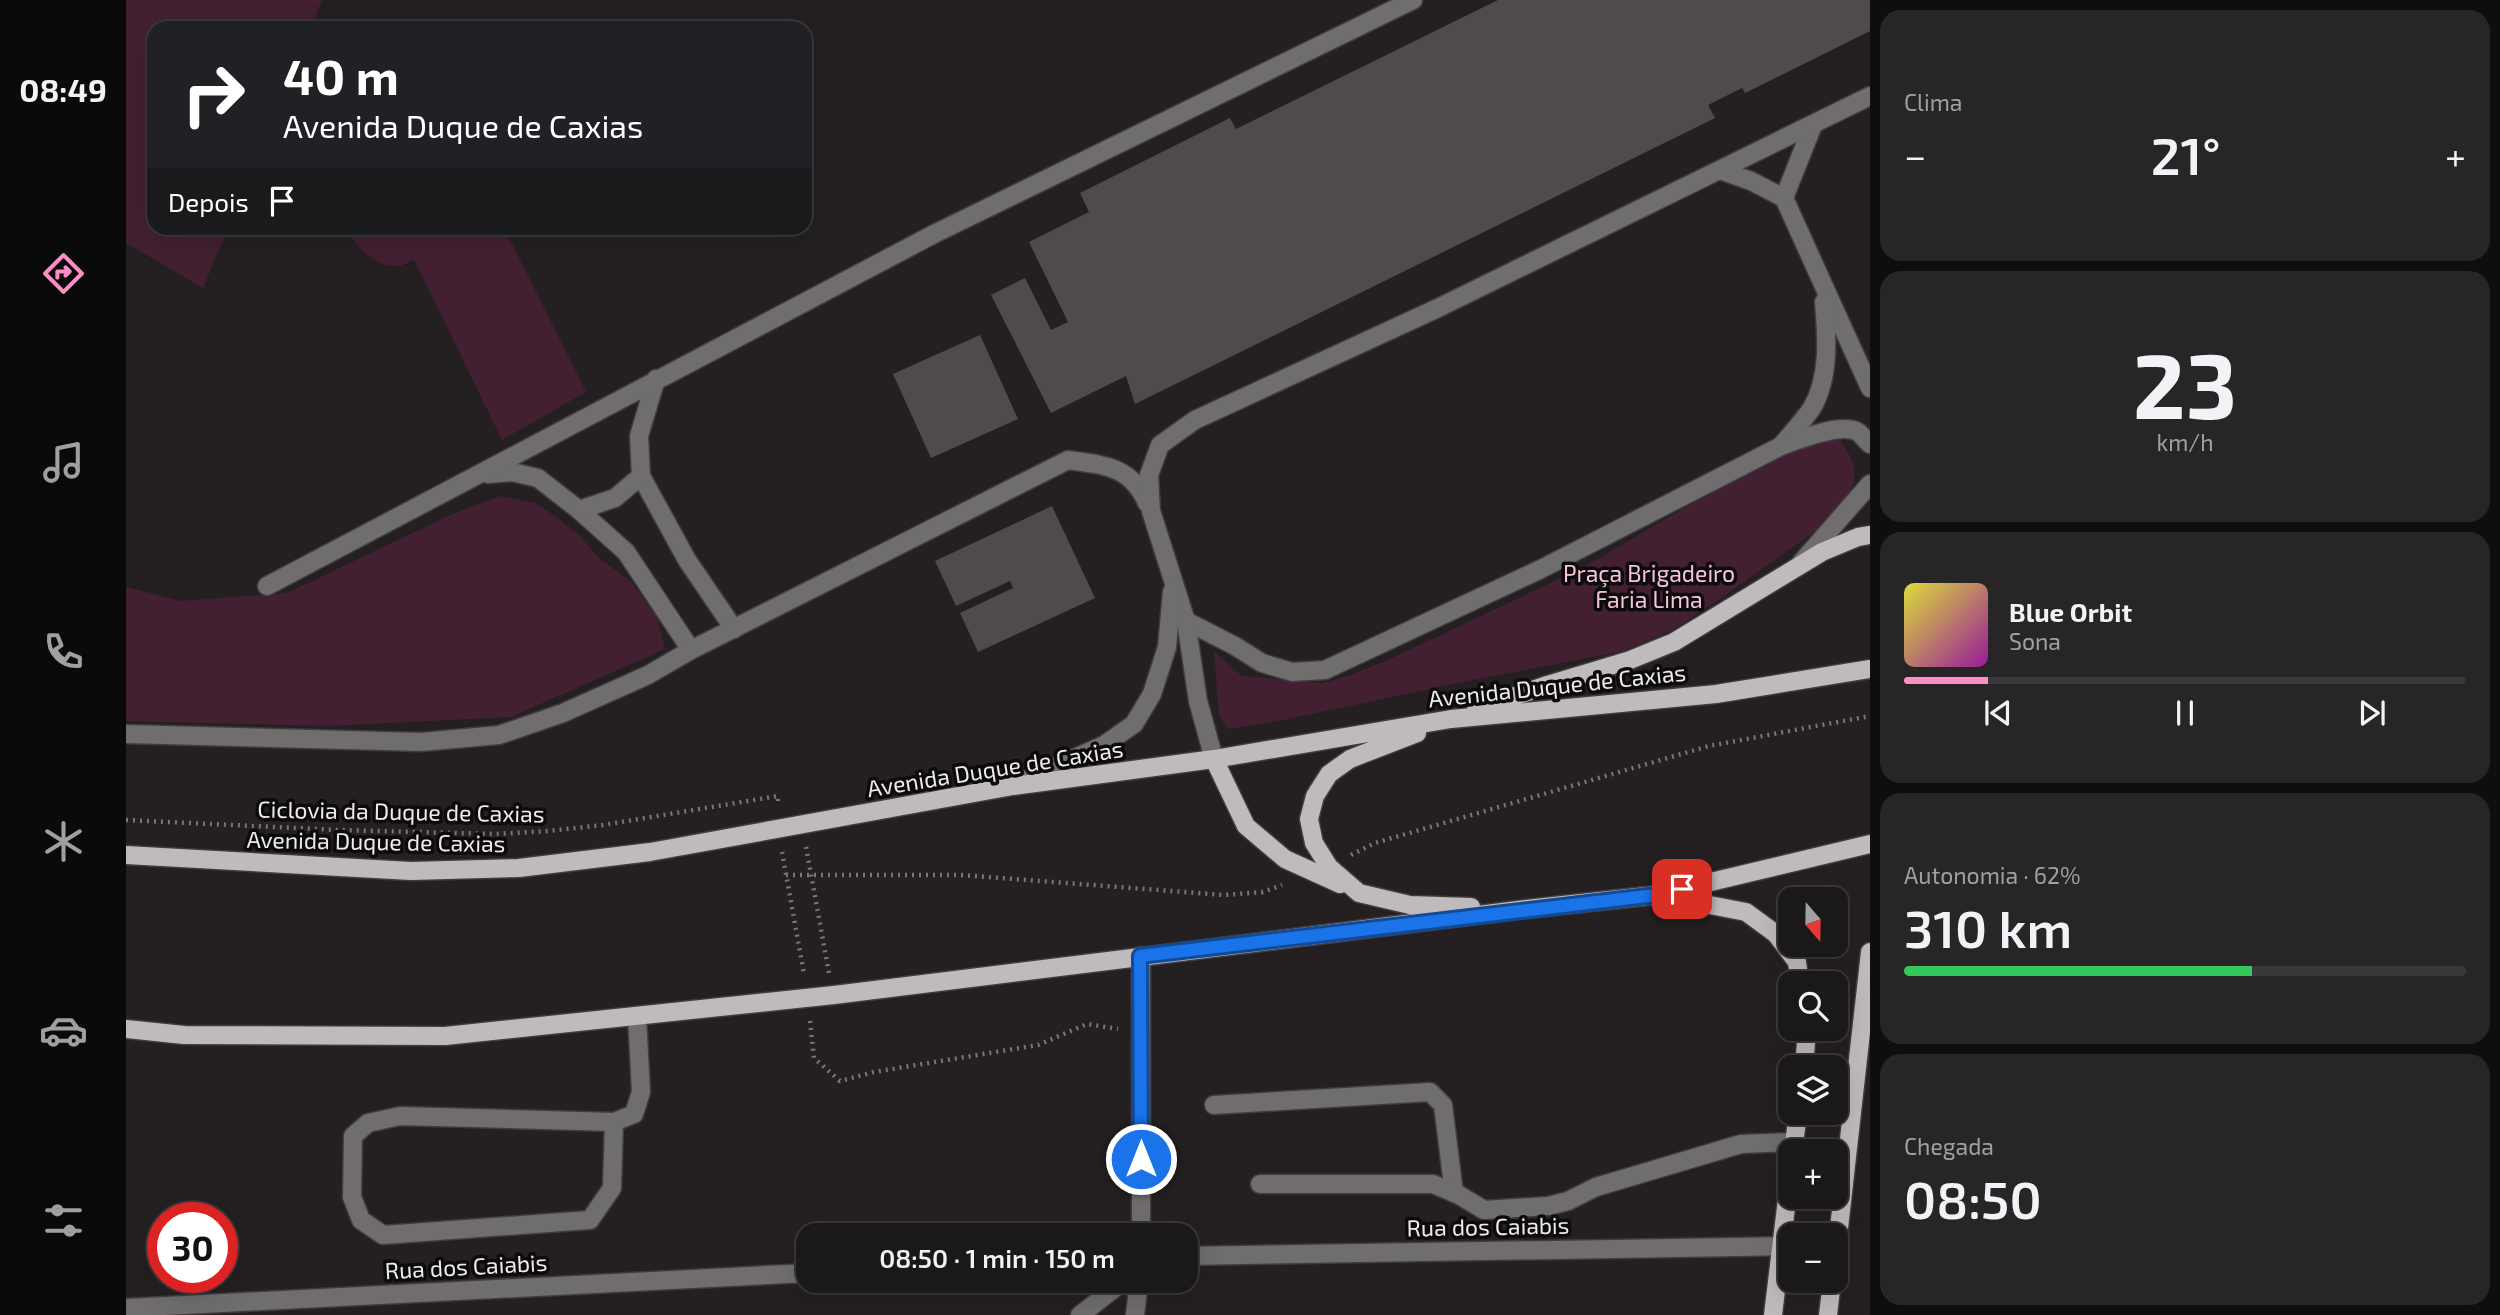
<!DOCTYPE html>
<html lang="pt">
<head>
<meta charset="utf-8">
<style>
	body { margin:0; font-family:"Exo 2",sans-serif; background:#282527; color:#f1f3f6; height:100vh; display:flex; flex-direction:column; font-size:26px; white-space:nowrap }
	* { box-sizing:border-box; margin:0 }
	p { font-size:23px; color:#a0a0a2 }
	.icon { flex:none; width:38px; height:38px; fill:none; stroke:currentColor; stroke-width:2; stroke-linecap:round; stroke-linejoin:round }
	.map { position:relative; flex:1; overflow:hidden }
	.panel { display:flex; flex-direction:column; gap:10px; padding:10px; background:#0f0d0e; width:630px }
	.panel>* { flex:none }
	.hud { position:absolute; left:21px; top:21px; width:665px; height:214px; border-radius:21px; box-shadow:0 7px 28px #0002,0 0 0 2px #393739; background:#202124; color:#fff; overflow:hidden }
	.needle { width:46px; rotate:160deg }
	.tools { position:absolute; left:1652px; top:887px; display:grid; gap:14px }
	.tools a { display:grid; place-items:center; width:70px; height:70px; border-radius:14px; background:#1b181a; box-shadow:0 7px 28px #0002,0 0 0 2px #393739; font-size:35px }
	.speed { position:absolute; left:21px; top:1202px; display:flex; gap:14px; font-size:35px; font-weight:700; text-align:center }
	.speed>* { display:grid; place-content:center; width:91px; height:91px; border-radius:50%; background:#1b181a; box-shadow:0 7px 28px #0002,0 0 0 2px #393739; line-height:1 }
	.speed .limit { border:10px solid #d22; background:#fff; color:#111 }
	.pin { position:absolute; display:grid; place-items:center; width:60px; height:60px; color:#fff; margin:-30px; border-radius:14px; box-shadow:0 4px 10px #0006 }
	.me { position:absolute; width:77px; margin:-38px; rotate:0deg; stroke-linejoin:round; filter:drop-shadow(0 0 5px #0008) }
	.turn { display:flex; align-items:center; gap:24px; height:147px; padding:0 21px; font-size:32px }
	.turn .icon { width:91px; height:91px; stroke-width:2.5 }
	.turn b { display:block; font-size:49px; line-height:60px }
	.then { display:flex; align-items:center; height:66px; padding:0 21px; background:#0003; gap:14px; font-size:26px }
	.big { font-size:52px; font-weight:600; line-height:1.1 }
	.panel .widget { flex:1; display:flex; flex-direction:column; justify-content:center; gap:10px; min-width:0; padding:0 24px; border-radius:21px; background:#282527 }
	.panel .dial { align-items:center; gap:0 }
	.dial b { font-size:91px; line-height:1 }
	.song { display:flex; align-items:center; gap:21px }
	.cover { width:84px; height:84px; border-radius:10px; background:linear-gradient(135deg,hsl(60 70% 55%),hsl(300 70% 35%)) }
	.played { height:7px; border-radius:4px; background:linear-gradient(90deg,#fb8fc5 15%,#393739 15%) }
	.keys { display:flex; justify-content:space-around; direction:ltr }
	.heat { display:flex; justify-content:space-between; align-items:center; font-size:38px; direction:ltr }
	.charge { height:10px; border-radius:5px; background:linear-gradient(90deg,#34c759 62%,#393739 0) }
	.trip { position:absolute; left:670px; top:1223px; width:402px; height:70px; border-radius:21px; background:#1b181a; box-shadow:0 7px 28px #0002,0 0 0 2px #393739; font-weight:600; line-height:70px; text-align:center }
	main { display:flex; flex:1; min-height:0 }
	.dock { display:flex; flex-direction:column; width:126px; justify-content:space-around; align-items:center; background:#0b0a0a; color:#a0a0a2 }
	.dock .icon { width:49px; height:49px }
	.dock .active { color:#fb8fc5 }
	.dock b { font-size:32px; color:#f1f3f6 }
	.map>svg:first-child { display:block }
	.green { fill:#422031 }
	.building { fill:#4f4a4c }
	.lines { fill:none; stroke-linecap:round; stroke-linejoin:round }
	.minor-casing { stroke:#403c3e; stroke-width:21 }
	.major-casing { stroke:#403c3e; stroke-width:21 }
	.path { stroke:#797677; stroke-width:4.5; stroke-dasharray:2 5; stroke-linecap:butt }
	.minor { stroke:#706d6e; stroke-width:18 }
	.major { stroke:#bfbabc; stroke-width:18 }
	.route-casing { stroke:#114b97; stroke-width:18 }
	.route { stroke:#1a73e8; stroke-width:12 }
	.labels { text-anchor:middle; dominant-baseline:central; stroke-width:7; stroke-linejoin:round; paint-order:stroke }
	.park-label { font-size:23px; fill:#f8c3db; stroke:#0c0a0b }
	.street-label { font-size:23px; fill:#eeebec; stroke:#0c0a0b }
</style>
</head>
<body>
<main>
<nav class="dock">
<b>08:49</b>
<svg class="icon active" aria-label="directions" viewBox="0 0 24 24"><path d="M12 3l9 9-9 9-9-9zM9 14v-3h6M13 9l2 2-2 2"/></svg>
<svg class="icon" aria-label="music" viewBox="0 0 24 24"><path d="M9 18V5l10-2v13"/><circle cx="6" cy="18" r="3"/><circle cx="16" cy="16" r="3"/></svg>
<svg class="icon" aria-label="phone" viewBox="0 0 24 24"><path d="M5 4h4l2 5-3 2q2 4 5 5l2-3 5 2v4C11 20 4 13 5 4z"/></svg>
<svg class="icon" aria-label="climate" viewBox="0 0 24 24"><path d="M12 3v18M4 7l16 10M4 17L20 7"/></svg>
<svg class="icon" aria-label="car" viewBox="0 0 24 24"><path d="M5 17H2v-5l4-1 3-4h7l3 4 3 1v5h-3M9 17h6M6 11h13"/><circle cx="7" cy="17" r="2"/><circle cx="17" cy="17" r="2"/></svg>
<svg class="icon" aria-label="filters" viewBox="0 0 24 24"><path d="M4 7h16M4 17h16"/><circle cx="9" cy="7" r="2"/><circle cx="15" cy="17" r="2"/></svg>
</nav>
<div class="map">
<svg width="1744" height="1315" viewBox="0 0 1744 1315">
	<rect width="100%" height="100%" fill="#242022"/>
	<!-- green -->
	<g class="green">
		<polygon points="0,0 196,0 185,28 28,28 28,228 102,228 77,288 0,243"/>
		<path d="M220,228h158l82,164 -84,48 -88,-181c-4,2 -11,7 -15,7 -27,1 -41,-18 -53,-38z"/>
		<path d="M1711,436c29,37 20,55 -10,87l-113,80 -42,27 -49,21 -155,30 -190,40 -50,8 -9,-13 -5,-65 28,25 82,7 29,-9 35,-14 194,-92 118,-69 117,-61z"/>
		<polygon points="374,496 409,503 433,519 453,535 472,557 505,582 531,617 539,649 385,717 204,726 0,721 0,587 55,601 161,593 320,517"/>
	</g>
	<!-- building -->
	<g class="building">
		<polygon points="1372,0 1744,0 1744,31 1619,93 1616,88 1582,105 1589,118 1009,404 1000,376 925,413 865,295 899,278 925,330 942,322 903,242 963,212 954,193 1104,118 1110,129"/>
		<polygon points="854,335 892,419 805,458 767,374"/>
		<polygon points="926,506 969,598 852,652 834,613 887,588 884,581 830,606 809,561"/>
	</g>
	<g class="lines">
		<!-- minor casing -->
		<g class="minor-casing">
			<g id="minor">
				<polyline points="1594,170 1625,181 1658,198 1744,388"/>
				<polyline points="1658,198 1687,125"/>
				<polyline points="530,379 513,436 515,476 561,560 608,629"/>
				<path d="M1655,446c10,-12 22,-25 31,-38 18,-31 15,-72 12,-106"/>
				<polyline points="362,474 386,472 412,478 453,510 500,552 565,650"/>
				<polyline points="453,510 489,498 515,476"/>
				<polyline points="1675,563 1744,484"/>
				<polyline points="141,586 808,234 1287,0"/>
				<path d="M1060,621l49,25 27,17 30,9 33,-2 216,-101 240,-123c17,-6 60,-24 77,-14 4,3 8,9 12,12"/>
				<path d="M0,734l295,8 78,-7 64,-22 85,-38 43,-25 377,-190c36,5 63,6 79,43"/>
				<polyline points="1088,759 1072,701 1060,621 1025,511 1023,475 1034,445 1069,420 1312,308 1744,96"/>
				<polyline points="893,783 978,745 1008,724 1026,694 1041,647 1046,592"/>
				<polyline points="1015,956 1015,1236"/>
				<polyline points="1088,1105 1304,1092 1317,1105 1328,1193"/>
				<polyline points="488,1122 486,1188 464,1220 257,1235 235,1220 226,1197 227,1136 242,1123 274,1116 488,1122 508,1114 515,1092 511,1016"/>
				<polyline points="1134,1184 1307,1184 1333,1195 1358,1210 1422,1206 1442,1201 1470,1187 1615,1144 1668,1142"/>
				<polyline points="1060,1256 1664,1246"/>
				<polyline points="0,1308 682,1273"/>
				<polyline points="954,1315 998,1281"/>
				<polyline points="1009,1315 1013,1281"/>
			</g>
		</g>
		<!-- major casing -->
		<g class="major-casing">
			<g id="major">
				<polyline points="1350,710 1421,685 1504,660 1548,642 1696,552 1732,537 1744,535"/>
				<polyline points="1291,733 1224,759 1203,774 1189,796 1183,819 1188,843 1203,867 1233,893 1284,905 1345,907"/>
				<polyline points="1088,759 1120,826 1159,859 1214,884"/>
				<polyline points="0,855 285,871 393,868 524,852 887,786 1088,759 1325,719 1590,694 1744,669"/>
				<polyline points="1537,896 1620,912 1650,934 1671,962 1674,984"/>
				<polyline points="0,1029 58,1035 319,1036 708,995 1400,909 1530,895 1744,844"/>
				<polyline points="1678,1068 1681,1029"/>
				<polyline points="1667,1152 1672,1113"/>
				<polyline points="1710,1255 1744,952"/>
				<polyline points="1647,1315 1664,1174"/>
				<polyline points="1702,1315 1706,1281"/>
			</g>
		</g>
		<!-- path -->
		<g class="path">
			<polyline points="0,820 212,830 370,834 422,831 477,825 652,796 652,805"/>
			<polyline points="680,847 703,973"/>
			<polyline points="656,852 678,974"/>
			<polyline points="1225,855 1249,843 1583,746 1744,716"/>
			<polyline points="660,875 835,875 1098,895 1137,892 1156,885"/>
			<polyline points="684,1021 688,1058 714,1081 748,1072 912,1045 961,1024 992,1029"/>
		</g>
		<!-- minor -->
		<use href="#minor" class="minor"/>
		<!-- major -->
		<use href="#major" class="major"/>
	</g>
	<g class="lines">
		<!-- route casing -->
		<g class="route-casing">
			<polyline id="route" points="1015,1159 1014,956 1530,895 1556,889"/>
		</g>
		<!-- route -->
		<use href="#route" class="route"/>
	</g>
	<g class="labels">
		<!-- park labels -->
		<g class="park-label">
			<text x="1523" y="573">Praça Brigadeiro<tspan x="1523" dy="26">Faria Lima</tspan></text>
		</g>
		<!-- street labels -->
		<g class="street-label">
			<text transform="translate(1431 685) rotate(-6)">Avenida Duque de Caxias</text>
			<text transform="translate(869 768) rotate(-9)">Avenida Duque de Caxias</text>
			<text transform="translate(275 811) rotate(1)">Ciclovia da Duque de Caxias</text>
			<text transform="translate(250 841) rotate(1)">Avenida Duque de Caxias</text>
			<text transform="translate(1362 1226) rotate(-1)">Rua dos Caiabis</text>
			<text transform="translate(340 1266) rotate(-3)">Rua dos Caiabis</text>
		</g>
	</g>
</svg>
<div class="tools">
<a><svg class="needle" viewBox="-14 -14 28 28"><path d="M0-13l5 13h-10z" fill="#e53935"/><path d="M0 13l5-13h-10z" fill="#a0a0a2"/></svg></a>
<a><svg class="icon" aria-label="search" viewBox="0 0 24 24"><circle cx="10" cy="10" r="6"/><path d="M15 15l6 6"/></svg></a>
<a><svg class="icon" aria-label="layers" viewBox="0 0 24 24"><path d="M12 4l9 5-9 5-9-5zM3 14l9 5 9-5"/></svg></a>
<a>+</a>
<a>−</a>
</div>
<div class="speed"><div class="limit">30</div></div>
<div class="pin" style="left:1556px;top:889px;background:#d93025"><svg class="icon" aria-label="arrive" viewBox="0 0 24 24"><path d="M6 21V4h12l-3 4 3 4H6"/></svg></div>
<svg class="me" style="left:1015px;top:1159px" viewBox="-20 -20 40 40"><circle r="17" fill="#1a73e8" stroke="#fff" stroke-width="3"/><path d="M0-11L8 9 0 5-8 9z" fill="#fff"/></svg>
<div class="trip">08:50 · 1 min · 150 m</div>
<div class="hud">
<div class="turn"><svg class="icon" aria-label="right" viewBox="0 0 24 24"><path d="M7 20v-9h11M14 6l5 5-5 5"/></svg><div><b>40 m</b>Avenida Duque de Caxias</div></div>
<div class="then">Depois<svg class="icon" aria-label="arrive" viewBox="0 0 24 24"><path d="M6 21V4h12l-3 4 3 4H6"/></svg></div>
</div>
</div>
<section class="panel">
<div class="widget"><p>Clima</p>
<div class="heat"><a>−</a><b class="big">21°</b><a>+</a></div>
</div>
<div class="widget dial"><b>23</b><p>km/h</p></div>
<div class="widget">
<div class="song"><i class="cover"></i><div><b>Blue Orbit</b><p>Sona</p></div></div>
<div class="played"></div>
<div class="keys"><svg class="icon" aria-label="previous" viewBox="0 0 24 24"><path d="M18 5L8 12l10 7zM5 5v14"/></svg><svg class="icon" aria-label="pause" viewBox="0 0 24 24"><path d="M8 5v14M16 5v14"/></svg><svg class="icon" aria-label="next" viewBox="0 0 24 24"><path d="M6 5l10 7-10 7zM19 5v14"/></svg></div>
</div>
<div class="widget"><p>Autonomia · 62%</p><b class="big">310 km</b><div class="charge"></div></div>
<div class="widget"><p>Chegada</p><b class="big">08:50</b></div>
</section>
</main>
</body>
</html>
